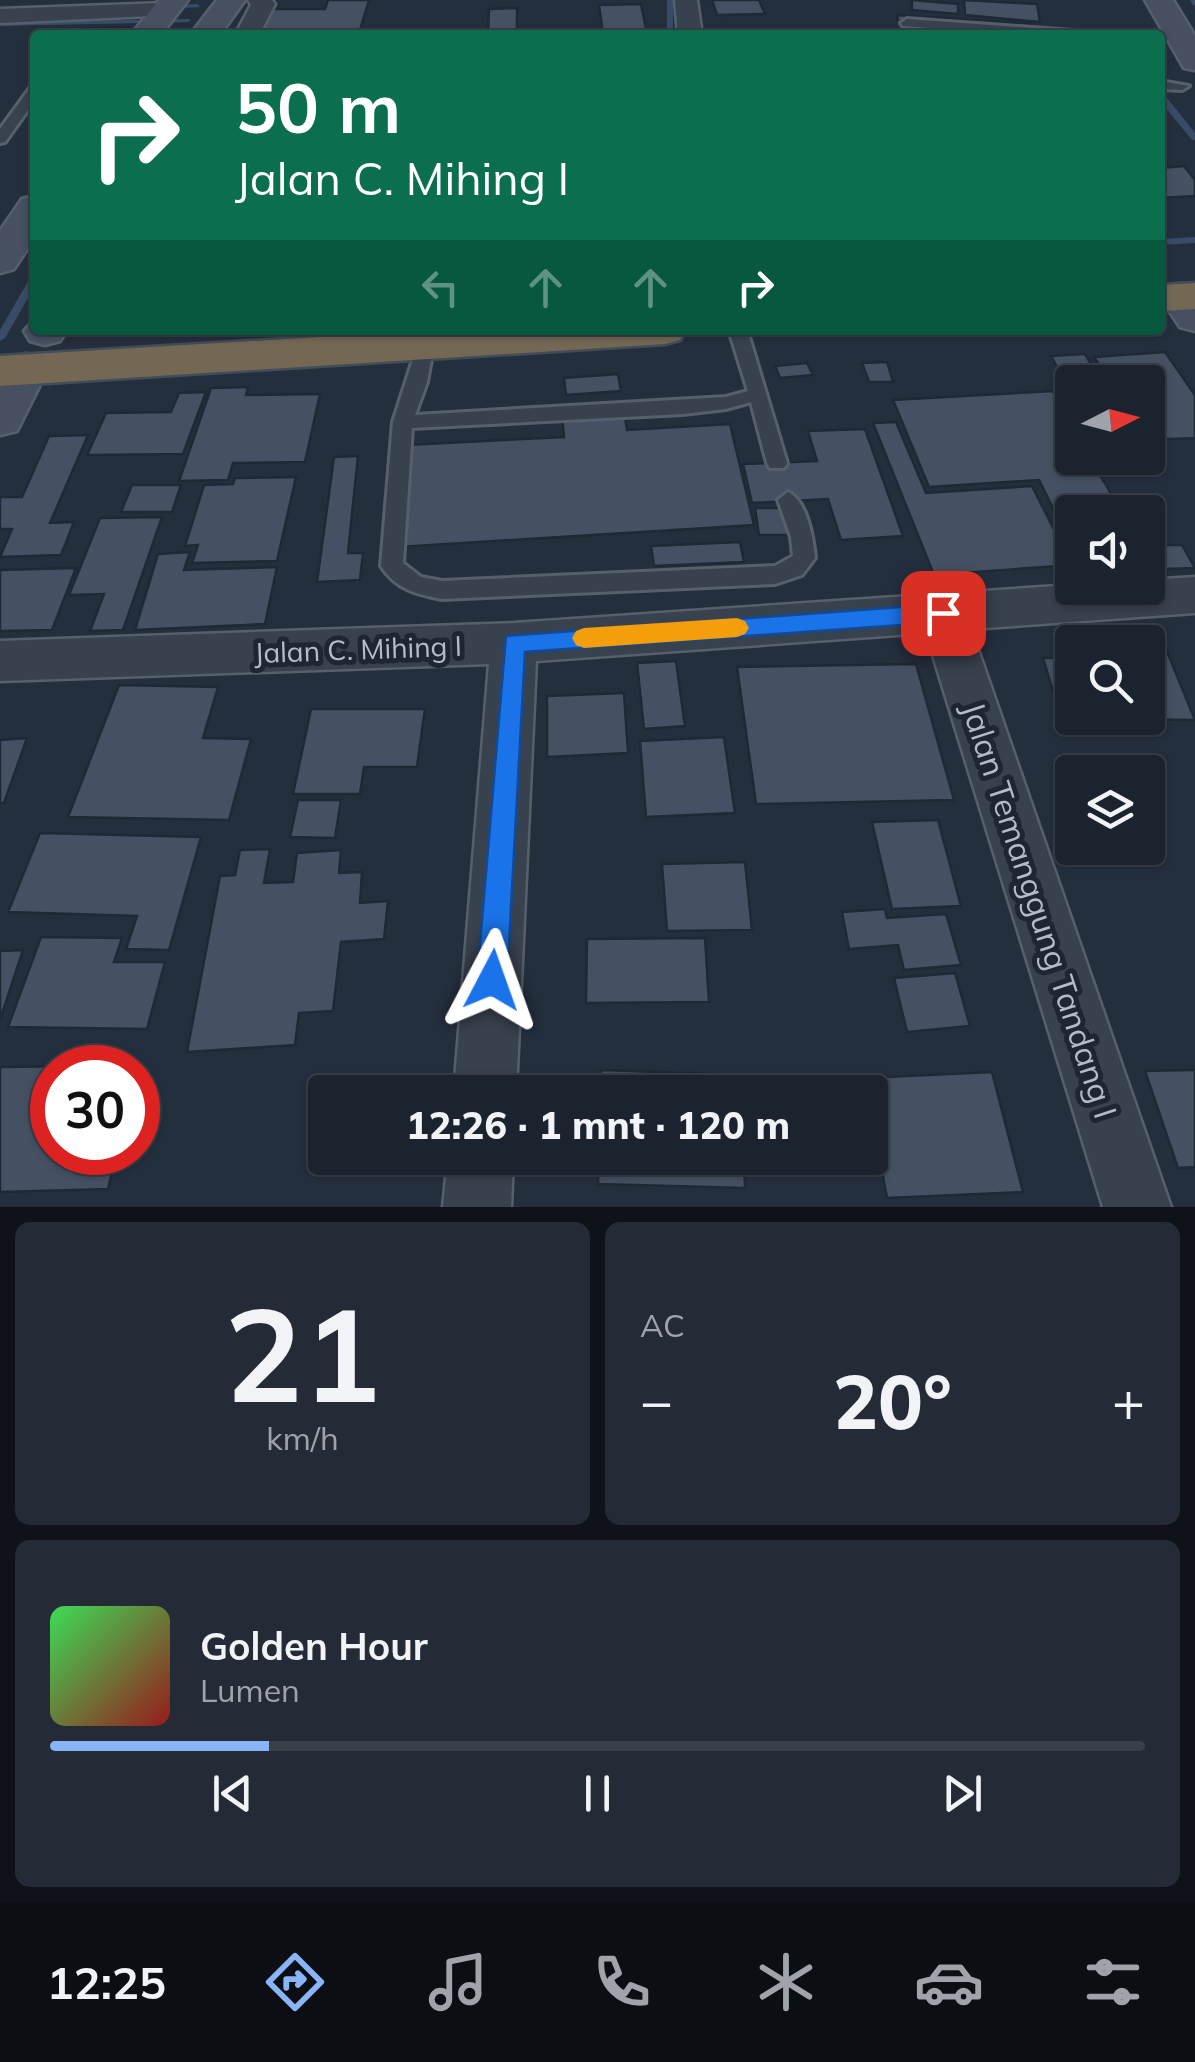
<!DOCTYPE html>
<html lang="id">
<head>
<meta charset="utf-8">
<style>
	body { margin:0; font-family:Mulish,sans-serif; background:#242b36; color:#f1f3f6; height:100vh; display:flex; flex-direction:column; font-size:38px; white-space:nowrap }
	* { box-sizing:border-box; margin:0 }
	p { font-size:32px; color:#a0a4aa }
	.icon { flex:none; width:55px; height:55px; fill:none; stroke:currentColor; stroke-width:2; stroke-linecap:round; stroke-linejoin:round }
	.map { position:relative; height:1207px; overflow:hidden }
	.panel { display:flex; flex-direction:column; gap:15px; padding:15px; background:#0f1319; flex:1 }
	.panel>* { flex:none }
	.hud { position:absolute; left:30px; top:30px; width:1135px; height:305px; border-radius:10px; box-shadow:0 2px 8px #0004,0 0 0 2px #39404a; background:#0b6e4f; color:#fff; overflow:hidden }
	.needle { width:65px; rotate:84deg }
	.buttons { position:absolute; left:1055px; top:365px; display:grid; gap:20px }
	.buttons a { display:grid; place-items:center; width:110px; height:110px; border-radius:10px; background:#1b232e; box-shadow:0 2px 8px #0004,0 0 0 2px #39404a; font-size:50px }
	.speed { position:absolute; left:30px; top:1045px; display:flex; gap:20px; font-size:50px; font-weight:700; text-align:center }
	.speed>* { display:grid; place-content:center; width:130px; height:130px; border-radius:50%; background:#1b232e; box-shadow:0 2px 8px #0004,0 0 0 2px #39404a; line-height:1 }
	.speed .limit { border:15px solid #d22; background:#fff; color:#111 }
	.pin { position:absolute; display:grid; place-items:center; width:85px; height:85px; color:#fff; margin:-42px; border-radius:20px; box-shadow:0 5px 15px #0006 }
	.me { position:absolute; width:110px; margin:-55px; rotate:4deg; stroke-linejoin:round; filter:drop-shadow(0 0 8px #0008) }
	.turn { display:flex; align-items:center; gap:35px; height:210px; padding:0 40px; font-size:45px }
	.turn .icon { width:130px; height:130px; stroke-width:2.5 }
	.turn b { display:block; font-size:70px; line-height:85px }
	.lanes { display:flex; align-items:center; height:95px; padding:0 40px; background:#0003; justify-content:center; gap:50px; direction:ltr }
	.lanes .off { opacity:.35 }
	.big { font-size:75px; font-weight:800; line-height:1.1 }
	.panel .tile { flex:1; display:flex; flex-direction:column; justify-content:center; gap:15px; min-width:0; padding:0 35px; border-radius:15px; background:#242b36 }
	.panel .dial { align-items:center; gap:0 }
	.dial b { font-size:130px; line-height:1 }
	.song { display:flex; align-items:center; gap:30px }
	.cover { width:120px; height:120px; border-radius:15px; background:linear-gradient(135deg,hsl(130 70% 55%),hsl(0 70% 35%)) }
	.played { height:10px; border-radius:5px; background:linear-gradient(90deg,#8ab4f8 20%,#39404a 20%) }
	.keys { display:flex; justify-content:space-around; direction:ltr }
	.heat { display:flex; justify-content:space-between; align-items:center; font-size:55px; direction:ltr }
	.panel .tiles { flex:1; display:grid; gap:15px; grid-template-columns:1fr 1fr }
	.tile:last-child { grid-column:span 2 }
	.trip { position:absolute; left:308px; top:1075px; width:580px; height:100px; border-radius:10px; background:#1b232e; box-shadow:0 2px 8px #0004,0 0 0 2px #39404a; font-weight:800; line-height:100px; text-align:center }
	.tab-bar { display:flex; height:160px; justify-content:space-around; align-items:center; background:#0b0e12; color:#a0a4aa }
	.tab-bar .icon { width:70px; height:70px }
	.tab-bar .active { color:#8ab4f8 }
	.tab-bar b { font-size:45px; color:#f1f3f6 }
	.map>svg:first-child { display:block }
	.lines { fill:none; stroke-linecap:round; stroke-linejoin:round }
	.stream { fill:#394c67; fill-rule:evenodd }
	.building { fill:#455162; stroke:#1f2835; stroke-width:2.5 }
	.lane-casing { stroke:#565f6c; stroke-width:6 }
	.street-casing { stroke:#565f6c; stroke-width:5 }
	.secondary-casing { stroke:#565f6c; stroke-width:5 }
	.highway-casing { stroke:#434c59; stroke-width:5 }
	.lane { fill:#38414e; fill-rule:evenodd }
	.street { fill:#38414e; fill-rule:evenodd }
	.secondary { fill:#465061; fill-rule:evenodd }
	.highway { fill:#746855; fill-rule:evenodd }
	.route { fill:#1a73e8; stroke:#114b97; stroke-width:2.5 }
	.slow { fill:#f59e0b }
	.labels { text-anchor:middle; dominant-baseline:central; stroke-width:10; stroke-linejoin:round; paint-order:stroke }
	.street-label { font-size:28px; fill:#b4bcc9; stroke:#1d2633 }
	.near-street-label { font-size:32px; fill:#b4bcc9; stroke:#1d2633 }
</style>
</head>
<body>
<div class="map">
<svg width="1195" height="1207" viewBox="0 0 1195 1207">
	<rect width="100%" height="100%" fill="#242f3e"/>
	<g class="lines">
		<!-- stream -->
		<g class="stream">
			<rect x="667" y="0" width="6" height="35"/>
			<polygon points="1190,0 1195,0 1195,6 1193,5"/>
			<polygon points="198,4 200,7 167,9 164,7 167,5"/>
			<polygon points="190,19 191,20 188,22 0,26 0,22"/>
			<polygon points="1161,98 1167,98 1195,133 1195,140 1192,140 1161,102"/>
			<polygon points="1195,237 1195,243 1160,245 1160,239"/>
			<polygon points="35,275 35,286 5,338 0,341 0,330 30,278"/>
		</g>
	</g>
	<!-- building -->
	<g class="building">
		<polygon points="328,0 369,0 360,30 260,30 270,9 325,9"/>
		<polygon points="712,0 759,0 765,14 717,15"/>
		<polygon points="912,0 958,4 958,14 912,10"/>
		<polygon points="964,0 1037,4 1040,22 965,15"/>
		<polygon points="641,4 647,33 603,34 599,5"/>
		<polygon points="517,8 517,33 488,33 489,9"/>
		<polygon points="897,15 1031,24 1033,30 898,21"/>
		<polygon points="920,26 968,29 970,35 979,35 922,35"/>
		<polygon points="129,27 125,35 86,35 90,28"/>
		<polygon points="1184,166 1195,180 1195,196 1160,198 1160,168"/>
		<polygon points="1165,352 1195,395 1195,438 1148,440 1148,382 1110,382 1094,357"/>
		<polygon points="1085,354 1102,382 1072,382 1072,394 1051,356"/>
		<polygon points="887,362 893,382 869,382 862,363"/>
		<polygon points="807,363 813,375 780,378 775,366"/>
		<polygon points="618,374 621,391 566,395 564,378"/>
		<polygon points="248,387 246,395 320,394 305,462 233,463 228,480 179,481 211,388"/>
		<polygon points="1053,391 1072,426 1072,458 1090,458 1122,512 1072,512 1072,547 1039,480 929,487 893,400"/>
		<polygon points="206,392 183,454 87,455 106,413 171,412 179,393"/>
		<polygon points="624,410 627,430 730,424 754,525 399,547 406,445 564,437 562,414"/>
		<polygon points="896,422 926,493 1032,486 1072,565 934,575 873,423"/>
		<polygon points="865,429 903,536 841,540 828,499 752,503 743,464 817,461 808,431"/>
		<polygon points="88,435 50,523 74,522 61,555 0,557 12,529 0,529 0,497 22,497 49,436"/>
		<polygon points="358,456 348,553 363,553 360,580 317,582 334,457"/>
		<polygon points="296,477 277,561 192,563 198,545 185,546 204,485 233,484 235,478"/>
		<polygon points="132,485 181,485 172,512 121,512"/>
		<polygon points="755,508 789,508 794,535 759,535"/>
		<polygon points="162,517 123,630 90,631 104,594 69,595 100,518"/>
		<polygon points="740,542 744,562 654,566 651,546"/>
		<polygon points="1154,545 1182,545 1195,568 1166,569"/>
		<polygon points="190,552 184,570 277,567 265,624 135,630 158,554"/>
		<polygon points="76,568 52,630 0,631 0,570"/>
		<polygon points="1148,649 1166,649 1195,720 1126,719 1148,718"/>
		<polygon points="1043,658 1072,658 1072,714 1060,714"/>
		<polygon points="676,661 685,726 644,729 637,663"/>
		<polygon points="916,664 954,800 756,804 737,667"/>
		<polygon points="119,685 218,687 203,738 251,739 229,820 68,817"/>
		<polygon points="624,693 628,753 547,757 547,696"/>
		<polygon points="311,709 425,709 417,767 364,767 360,794 293,794"/>
		<polygon points="724,737 735,813 646,817 640,741"/>
		<polygon points="27,738 4,803 0,803 0,740"/>
		<polygon points="298,800 341,800 335,838 290,837"/>
		<polygon points="938,820 961,906 892,909 872,822"/>
		<polygon points="40,833 201,837 169,950 126,949 137,916 8,912"/>
		<polygon points="270,849 264,883 293,882 297,853 341,850 339,873 362,872 360,903 388,901 384,939 341,942 333,1011 299,1013 295,1045 187,1052 220,876 235,875 240,850"/>
		<polygon points="745,862 752,930 667,931 662,864"/>
		<polygon points="885,909 887,918 946,914 961,965 904,970 898,945 849,949 842,912"/>
		<polygon points="41,937 122,938 114,962 165,962 147,1029 8,1027"/>
		<polygon points="705,938 709,1002 586,1003 587,939"/>
		<polygon points="23,950 0,1020 0,951"/>
		<polygon points="955,973 970,1026 907,1032 894,978"/>
		<polygon points="80,1066 52,1068 52,1110 48,1110 44,1124 52,1124 52,1152 117,1152 108,1189 0,1192 0,1067"/>
		<polygon points="601,1070 739,1075 740,1092 600,1092"/>
		<polygon points="1190,1070 1195,1070 1195,1167 1178,1168 1145,1071"/>
		<polygon points="992,1072 1023,1192 887,1198 865,1078"/>
		<polygon points="599,1158 744,1158 745,1188 598,1184"/>
	</g>
	<g class="lines">
		<!-- lane casing -->
		<g class="lane-casing">
			<g id="lane">
				<polygon points="907,19 1074,31 1080,35 1024,35 903,26 901,23"/>
				<polygon points="1160,81 1189,86 1182,90 1160,89"/>
				<polygon points="35,87 35,100 5,142 0,143 0,129 30,88"/>
				<path d="M729,330h18l40,133 -3,5h-14l-3,-5 -16,-61 -25,7 -43,5 -271,14 -9,135 18,14 21,4 333,-15 18,-10 -2,-19 -13,-37 10,-8c19,9 25,46 27,66l-13,17 -27,9 -333,15c-26,-5 -46,-10 -61,-33l12,-144 25,-78 6,-2 9,6 -6,34 -12,33 311,-18 22,-6z"/>
			</g>
		</g>
		<!-- street casing -->
		<g class="street-casing">
			<g id="street">
				<polygon points="248,0 272,0 275,4 259,35 235,35 251,5"/>
				<polygon points="675,0 697,0 702,35 678,35"/>
				<polygon points="164,3 172,5 176,10 172,15 0,23 0,9"/>
				<polygon points="1195,577 1195,613 971,629 1171,1207 1103,1207 926,633 536,661 516,1092 454,1092 489,664 0,681 0,641 514,623 1072,585 1148,588 1148,580"/>
				<polygon points="448,1158 513,1158 511,1207 443,1207"/>
			</g>
		</g>
		<!-- secondary casing -->
		<g class="secondary-casing">
			<g id="secondary">
				<polygon points="159,0 188,0 161,35 131,35"/>
				<polygon points="217,0 245,0 220,35 190,35"/>
				<polygon points="1145,0 1173,0 1195,36 1195,70 1184,68"/>
				<polygon points="35,196 35,237 14,269 0,273 0,231 22,199"/>
				<polygon points="1181,284 1195,288 1195,331 1180,327 1160,297 1166,288"/>
				<polygon points="35,319 35,330 67,330 60,341 45,345 30,341 24,331"/>
				<polygon points="26,354 42,359 48,369 17,431 0,435 0,376 10,359"/>
			</g>
		</g>
		<!-- highway casing -->
		<g class="highway-casing">
			<g id="highway">
				<polygon points="1195,283 1195,309 1160,311 1160,285"/>
				<polygon points="438,330 686,330 680,340 665,344 0,386 0,356"/>
			</g>
		</g>
		<!-- lane -->
		<use href="#lane" class="lane"/>
		<!-- street -->
		<use href="#street" class="street"/>
		<!-- secondary -->
		<use href="#secondary" class="secondary"/>
		<!-- highway -->
		<use href="#highway" class="highway"/>
	</g>
	<!-- route -->
	<polygon class="route" points="943,604 951,606 955,613 951,620 943,622 525,652 507,980 503,991 492,995 482,991 477,980 506,636"/>
	<!-- slow -->
	<polygon class="slow" points="737,618 745,621 749,628 745,634 737,637 584,648 576,645 572,638 576,631 584,628"/>
	<g class="labels">
		<!-- street labels -->
		<g class="street-label">
			<text transform="translate(358 649) rotate(-2)">Jalan C. Mihing I</text>
		</g>
		<!-- near-street labels -->
		<g class="near-street-label">
			<text transform="translate(1040 910) rotate(72)">Jalan Temanggung Tandang I</text>
		</g>
	</g>
</svg>
<div class="buttons">
<a><svg class="needle" viewBox="-14 -14 28 28"><path d="M0-13l5 13h-10z" fill="#e53935"/><path d="M0 13l5-13h-10z" fill="#a0a4aa"/></svg></a>
<a><svg class="icon" aria-label="sound" viewBox="0 0 24 24"><path d="M4 9h4l5-4v14l-5-4H4zM17 9q2 3 0 6"/></svg></a>
<a><svg class="icon" aria-label="search" viewBox="0 0 24 24"><circle cx="10" cy="10" r="6"/><path d="M15 15l6 6"/></svg></a>
<a><svg class="icon" aria-label="layers" viewBox="0 0 24 24"><path d="M12 4l9 5-9 5-9-5zM3 14l9 5 9-5"/></svg></a>
</div>
<div class="speed"><div class="limit">30</div></div>
<div class="pin" style="left:943px;top:613px;background:#d93025"><svg class="icon" aria-label="arrive" viewBox="0 0 24 24"><path d="M6 21V4h12l-3 4 3 4H6"/></svg></div>
<svg class="me" style="left:492px;top:980px" viewBox="-20 -20 40 40"><path d="M0-17L14 15 0 8-14 15z" fill="#1a73e8" stroke="#fff" stroke-width="4"/></svg>
<div class="trip">12:26 · 1 mnt · 120 m</div>
<div class="hud">
<div class="turn"><svg class="icon" aria-label="right" viewBox="0 0 24 24"><path d="M7 20v-9h11M14 6l5 5-5 5"/></svg><div><b>50 m</b>Jalan C. Mihing I</div></div>
<div class="lanes"><svg class="icon off" aria-label="left" viewBox="0 0 24 24"><path d="M17 20v-9H6M10 6l-5 5 5 5"/></svg><svg class="icon off" aria-label="ahead" viewBox="0 0 24 24"><path d="M12 20V5M6 11l6-6 6 6"/></svg><svg class="icon off" aria-label="ahead" viewBox="0 0 24 24"><path d="M12 20V5M6 11l6-6 6 6"/></svg><svg class="icon" aria-label="right" viewBox="0 0 24 24"><path d="M7 20v-9h11M14 6l5 5-5 5"/></svg></div>
</div>
</div>
<section class="panel">
<div class="tiles">
<div class="tile dial"><b>21</b><p>km/h</p></div>
<div class="tile"><p>AC</p>
<div class="heat"><a>−</a><b class="big">20°</b><a>+</a></div>
</div>
<div class="tile">
<div class="song"><i class="cover"></i><div><b>Golden Hour</b><p>Lumen</p></div></div>
<div class="played"></div>
<div class="keys"><svg class="icon" aria-label="previous" viewBox="0 0 24 24"><path d="M18 5L8 12l10 7zM5 5v14"/></svg><svg class="icon" aria-label="pause" viewBox="0 0 24 24"><path d="M8 5v14M16 5v14"/></svg><svg class="icon" aria-label="next" viewBox="0 0 24 24"><path d="M6 5l10 7-10 7zM19 5v14"/></svg></div>
</div>
</div>
</section>
<nav class="tab-bar">
<b>12:25</b>
<svg class="icon active" aria-label="directions" viewBox="0 0 24 24"><path d="M12 3l9 9-9 9-9-9zM9 14v-3h6M13 9l2 2-2 2"/></svg>
<svg class="icon" aria-label="music" viewBox="0 0 24 24"><path d="M9 18V5l10-2v13"/><circle cx="6" cy="18" r="3"/><circle cx="16" cy="16" r="3"/></svg>
<svg class="icon" aria-label="phone" viewBox="0 0 24 24"><path d="M5 4h4l2 5-3 2q2 4 5 5l2-3 5 2v4C11 20 4 13 5 4z"/></svg>
<svg class="icon" aria-label="climate" viewBox="0 0 24 24"><path d="M12 3v18M4 7l16 10M4 17L20 7"/></svg>
<svg class="icon" aria-label="car" viewBox="0 0 24 24"><path d="M5 17H2v-5l4-1 3-4h7l3 4 3 1v5h-3M9 17h6M6 11h13"/><circle cx="7" cy="17" r="2"/><circle cx="17" cy="17" r="2"/></svg>
<svg class="icon" aria-label="filters" viewBox="0 0 24 24"><path d="M4 7h16M4 17h16"/><circle cx="9" cy="7" r="2"/><circle cx="15" cy="17" r="2"/></svg>
</nav>
</body>
</html>
